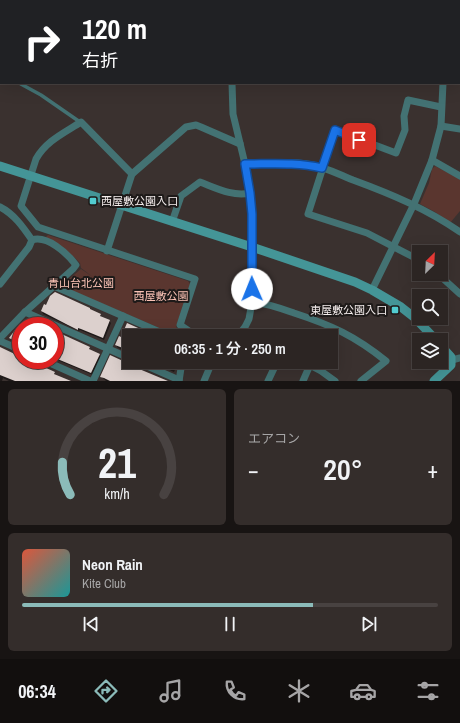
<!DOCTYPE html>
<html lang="ja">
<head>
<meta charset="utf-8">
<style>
	body { margin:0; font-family:"Archivo Narrow","Noto Sans JP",sans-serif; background:#342d2b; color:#f1f3f6; height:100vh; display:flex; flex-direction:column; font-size:15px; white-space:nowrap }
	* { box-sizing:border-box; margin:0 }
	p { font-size:13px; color:#a6a5a6 }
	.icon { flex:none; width:22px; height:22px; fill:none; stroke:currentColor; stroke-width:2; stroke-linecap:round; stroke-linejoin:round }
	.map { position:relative; height:381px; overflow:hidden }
	.details { display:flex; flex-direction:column; gap:8px; padding:8px; background:#181413; flex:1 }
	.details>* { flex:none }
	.hud { position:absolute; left:0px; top:0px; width:460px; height:84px; box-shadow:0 4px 16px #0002,0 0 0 1px #484241; background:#202124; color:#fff; overflow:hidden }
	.needle { width:26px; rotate:24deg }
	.controls { position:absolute; left:412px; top:245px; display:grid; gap:8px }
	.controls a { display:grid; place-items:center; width:36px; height:36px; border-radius:0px; background:#2c2523; box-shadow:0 4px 16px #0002,0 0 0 1px #484241; font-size:20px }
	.speed { position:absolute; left:12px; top:317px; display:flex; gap:8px; font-size:20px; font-weight:700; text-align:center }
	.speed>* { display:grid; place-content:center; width:52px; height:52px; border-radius:50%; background:#2c2523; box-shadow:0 4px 16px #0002,0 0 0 1px #484241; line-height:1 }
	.speed .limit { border:6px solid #d22; background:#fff; color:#111 }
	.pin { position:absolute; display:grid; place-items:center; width:34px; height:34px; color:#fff; margin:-17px; border-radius:8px; box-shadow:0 2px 6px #0006 }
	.me { position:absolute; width:44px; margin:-22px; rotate:359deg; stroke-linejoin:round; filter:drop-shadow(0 0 3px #0008) }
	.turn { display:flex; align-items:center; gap:14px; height:84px; padding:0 16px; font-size:18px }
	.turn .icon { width:52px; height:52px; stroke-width:2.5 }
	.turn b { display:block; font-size:28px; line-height:34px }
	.big { font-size:30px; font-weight:600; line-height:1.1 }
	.details .card { flex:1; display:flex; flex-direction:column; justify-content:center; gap:6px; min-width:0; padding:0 14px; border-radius:6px; background:#342d2b }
	.details .dial { align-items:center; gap:0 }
	.dial svg { height:104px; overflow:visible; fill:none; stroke:#484241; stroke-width:7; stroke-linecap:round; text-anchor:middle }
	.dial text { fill:#f1f3f6; stroke:none }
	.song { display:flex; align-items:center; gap:12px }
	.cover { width:48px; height:48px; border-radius:6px; background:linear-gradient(135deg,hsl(10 70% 55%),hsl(180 70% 35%)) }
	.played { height:4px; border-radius:2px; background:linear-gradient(90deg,#8bbbb9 70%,#484241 70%) }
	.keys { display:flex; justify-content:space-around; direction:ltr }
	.heat { display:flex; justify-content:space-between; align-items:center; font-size:22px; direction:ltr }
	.details .tiles { flex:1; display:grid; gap:8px; grid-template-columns:1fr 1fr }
	.card:last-child { grid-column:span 2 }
	.trip { position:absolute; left:122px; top:329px; width:216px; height:40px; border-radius:0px; background:#2c2523; box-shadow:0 4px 16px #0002,0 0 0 1px #484241; font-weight:600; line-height:40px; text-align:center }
	.menu { display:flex; height:64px; justify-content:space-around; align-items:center; background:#120f0e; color:#a6a5a6 }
	.menu .icon { width:28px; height:28px }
	.menu .selected { color:#8bbbb9 }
	.menu b { font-size:18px; color:#f1f3f6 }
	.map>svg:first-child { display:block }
	.green { fill:#5a362f }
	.shadow { fill:#0007 }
	.building { fill:#dcd0cd }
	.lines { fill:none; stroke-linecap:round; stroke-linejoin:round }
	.lane { stroke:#437273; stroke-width:3.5 }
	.street { stroke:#437273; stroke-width:7 }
	.secondary { stroke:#449597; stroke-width:9 }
	.route-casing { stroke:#114b97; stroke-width:10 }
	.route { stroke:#1a73e8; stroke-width:7 }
	.poi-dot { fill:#52ccd0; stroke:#1e1a19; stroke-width:1.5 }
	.labels { text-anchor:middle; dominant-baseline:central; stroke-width:4; stroke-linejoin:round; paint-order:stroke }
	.poi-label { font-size:11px; fill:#f5eeed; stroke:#1e1a19; text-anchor:start }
	.park-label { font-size:11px; fill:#fcc3b6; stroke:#1e1a19 }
</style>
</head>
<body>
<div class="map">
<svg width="460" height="381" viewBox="0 0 460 381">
	<rect width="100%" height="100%" fill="#3a312f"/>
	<!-- green -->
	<g class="green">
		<polygon points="435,166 460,179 460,211 450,223 435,212 420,204 429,183 432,169"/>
		<polygon points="48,235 188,281 190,284 176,327 189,336 178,336 63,287 63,284 81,269 93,277 81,268 80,263 74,257 46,237"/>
	</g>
	<!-- shadow -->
	<g class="shadow">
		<polygon points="42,311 91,311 100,315 102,318 109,321 111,323 104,340 80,330 79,331 43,314"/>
		<polygon points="127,324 155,336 129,336 129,352 118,348 116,345 121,338"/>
		<polygon points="55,332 89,348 90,351 99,355 101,358 93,375 55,359"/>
		<polygon points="21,334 21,345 12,341 10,338"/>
		<polygon points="0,348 21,358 21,360 26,360 54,373 56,376 70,381 9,381 3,378 2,381 0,381"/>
		<polygon points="111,357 132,365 134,368 165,381 106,381 102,377"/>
		<polygon points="151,362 175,362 177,365 174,372"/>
	</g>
	<!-- building -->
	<g class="building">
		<polygon points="55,292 90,308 90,309 101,314 100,316 110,320 103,338 81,329 78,328 78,330 66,324 41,311 44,304 46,305 50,296"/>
		<polygon points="28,319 44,326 29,326 25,325"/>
		<polygon points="127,323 156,336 129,336 129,347 128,350 115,345 119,336 121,337"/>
		<polygon points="15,330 21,333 21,344 9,338"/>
		<polygon points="55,331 90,347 89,349 100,354 91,373 55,358"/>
		<polygon points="0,347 21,357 21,360 27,360 33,362 55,372 54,374 71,381 15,381 0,375"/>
		<polygon points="110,355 123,361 122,362 133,362 132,366 168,381 110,381 104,378 100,377"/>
		<polygon points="155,362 176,362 172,369"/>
	</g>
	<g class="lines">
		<!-- lane -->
		<g class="lane">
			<polyline points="0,75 1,75"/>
			<polyline points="19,83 41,95 80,122"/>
		</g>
		<!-- street -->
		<g class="street">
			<polyline points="0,45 1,45"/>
			<polyline points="459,60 460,61"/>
			<polyline points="232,83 233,114 245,164 250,193 252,214 252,302 249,319 245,327 238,336"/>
			<polyline points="441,126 460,129"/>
			<polyline points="432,160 460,176"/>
			<path d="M245,164c20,0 42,-3 62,0 16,2 31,10 46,16 38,14 74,29 107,52"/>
			<path d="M132,174l-51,-52c-17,11 -35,19 -45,37l-15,47 17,21 157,52 -15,46 16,11"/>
			<path d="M0,207c14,7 23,20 32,33l-3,7 -29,37"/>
			<path d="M172,222l9,-26 19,-14c16,6 33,15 50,11"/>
			<polyline points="107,251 132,174 186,127 196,125 201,127 240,144"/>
			<polyline points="419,260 367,233 308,214 335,130 396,153 405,130 404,116 408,100 441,107"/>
			<polyline points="438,274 460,294"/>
			<polyline points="54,286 169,336"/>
			<polyline points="372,290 414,204 432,160 441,126 443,83"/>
			<path d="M252,302c15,1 28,6 42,11 37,12 61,23 92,48l-25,20"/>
			<polyline points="25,312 129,358"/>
			<path d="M0,338l25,-26 48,-43 3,-4c-9,-12 -29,-30 -44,-25"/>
			<polyline points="0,341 21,350"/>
			<polyline points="43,360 90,381"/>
			<polyline points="452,360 460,358"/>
			<polyline points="138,362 179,380"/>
			<polyline points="304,362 321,371 335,381"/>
			<polyline points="93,381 123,316"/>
			<polyline points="179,381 182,362"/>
			<polyline points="204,381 212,362"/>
			<polyline points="268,381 277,362"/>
			<polyline points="303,381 310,365"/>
		</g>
		<!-- secondary -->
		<g class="secondary">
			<polyline points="395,0 398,1"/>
			<polyline points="445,0 446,1"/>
			<polyline points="459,13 460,14"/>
			<polyline points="459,24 460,25"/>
			<polyline points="0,166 252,247 355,282 372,290 401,307 415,318 436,340"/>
			<polyline points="434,381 451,365 451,357 441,346"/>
		</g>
	</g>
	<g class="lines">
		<!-- route casing -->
		<g class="route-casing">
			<path id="route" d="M252,289v-75l-2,-21 -5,-29c27,0 51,-2 77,4l13,-38 24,10"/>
		</g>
		<!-- route -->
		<use href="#route" class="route"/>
	</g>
	<!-- markers -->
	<g class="poi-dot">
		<rect x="89" y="197" width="8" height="8" rx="2"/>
		<rect x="391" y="306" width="8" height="8" rx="2"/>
	</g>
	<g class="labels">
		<!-- poi labels -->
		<g class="poi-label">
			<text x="101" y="201">西屋敷公園入口</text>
			<text x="387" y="310" text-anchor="end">東屋敷公園入口</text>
		</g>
		<!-- park labels -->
		<g class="park-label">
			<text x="81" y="283">青山台北公園</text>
			<text x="161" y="296">西屋敷公園</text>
		</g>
	</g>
</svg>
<div class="controls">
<a><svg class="needle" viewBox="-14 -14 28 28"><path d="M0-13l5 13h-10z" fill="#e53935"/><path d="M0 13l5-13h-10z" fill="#a6a5a6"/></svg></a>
<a><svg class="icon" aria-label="search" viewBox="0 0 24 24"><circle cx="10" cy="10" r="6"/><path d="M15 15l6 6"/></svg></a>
<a><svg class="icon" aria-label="layers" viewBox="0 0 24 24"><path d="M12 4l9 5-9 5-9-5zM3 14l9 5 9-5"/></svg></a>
</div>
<div class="speed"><div class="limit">30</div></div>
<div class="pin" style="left:359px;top:140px;background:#d93025"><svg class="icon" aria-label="arrive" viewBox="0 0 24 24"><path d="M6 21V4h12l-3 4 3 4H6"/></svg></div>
<svg class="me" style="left:252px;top:289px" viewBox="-20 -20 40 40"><circle r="19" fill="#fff"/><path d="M0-13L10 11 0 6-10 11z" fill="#1a73e8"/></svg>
<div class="trip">06:35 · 1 分 · 250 m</div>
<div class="hud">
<div class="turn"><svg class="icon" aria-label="right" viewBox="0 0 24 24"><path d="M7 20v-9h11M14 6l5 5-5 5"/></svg><div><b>120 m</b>右折</div></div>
</div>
</div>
<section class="details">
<div class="tiles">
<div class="card dial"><svg viewBox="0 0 100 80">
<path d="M14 69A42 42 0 1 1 86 69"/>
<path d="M14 69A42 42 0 0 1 8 44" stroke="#8bbbb9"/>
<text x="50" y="56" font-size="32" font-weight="700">21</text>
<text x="50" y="72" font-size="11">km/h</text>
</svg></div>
<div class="card"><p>エアコン</p>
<div class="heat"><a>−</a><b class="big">20°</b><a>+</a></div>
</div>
<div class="card">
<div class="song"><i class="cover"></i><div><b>Neon Rain</b><p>Kite Club</p></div></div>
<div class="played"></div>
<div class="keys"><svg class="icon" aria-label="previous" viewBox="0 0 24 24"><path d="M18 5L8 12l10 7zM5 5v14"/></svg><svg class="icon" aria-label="pause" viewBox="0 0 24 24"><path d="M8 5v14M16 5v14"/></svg><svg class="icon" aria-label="next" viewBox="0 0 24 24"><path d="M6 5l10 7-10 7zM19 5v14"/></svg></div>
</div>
</div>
</section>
<nav class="menu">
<b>06:34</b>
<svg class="icon selected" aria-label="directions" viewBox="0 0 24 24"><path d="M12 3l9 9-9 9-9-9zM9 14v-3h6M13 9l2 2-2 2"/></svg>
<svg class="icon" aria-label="music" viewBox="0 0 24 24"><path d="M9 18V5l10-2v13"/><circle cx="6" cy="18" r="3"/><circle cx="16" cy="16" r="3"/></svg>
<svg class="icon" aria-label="phone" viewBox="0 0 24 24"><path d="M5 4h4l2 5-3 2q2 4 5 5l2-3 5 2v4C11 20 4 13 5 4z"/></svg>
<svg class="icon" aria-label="climate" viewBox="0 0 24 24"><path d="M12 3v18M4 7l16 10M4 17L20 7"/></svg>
<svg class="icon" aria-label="car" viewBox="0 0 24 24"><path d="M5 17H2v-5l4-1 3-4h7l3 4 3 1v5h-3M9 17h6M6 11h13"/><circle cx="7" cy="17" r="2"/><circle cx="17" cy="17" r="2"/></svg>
<svg class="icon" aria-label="filters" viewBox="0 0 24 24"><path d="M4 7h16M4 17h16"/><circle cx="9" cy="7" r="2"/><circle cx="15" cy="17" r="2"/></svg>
</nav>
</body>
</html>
